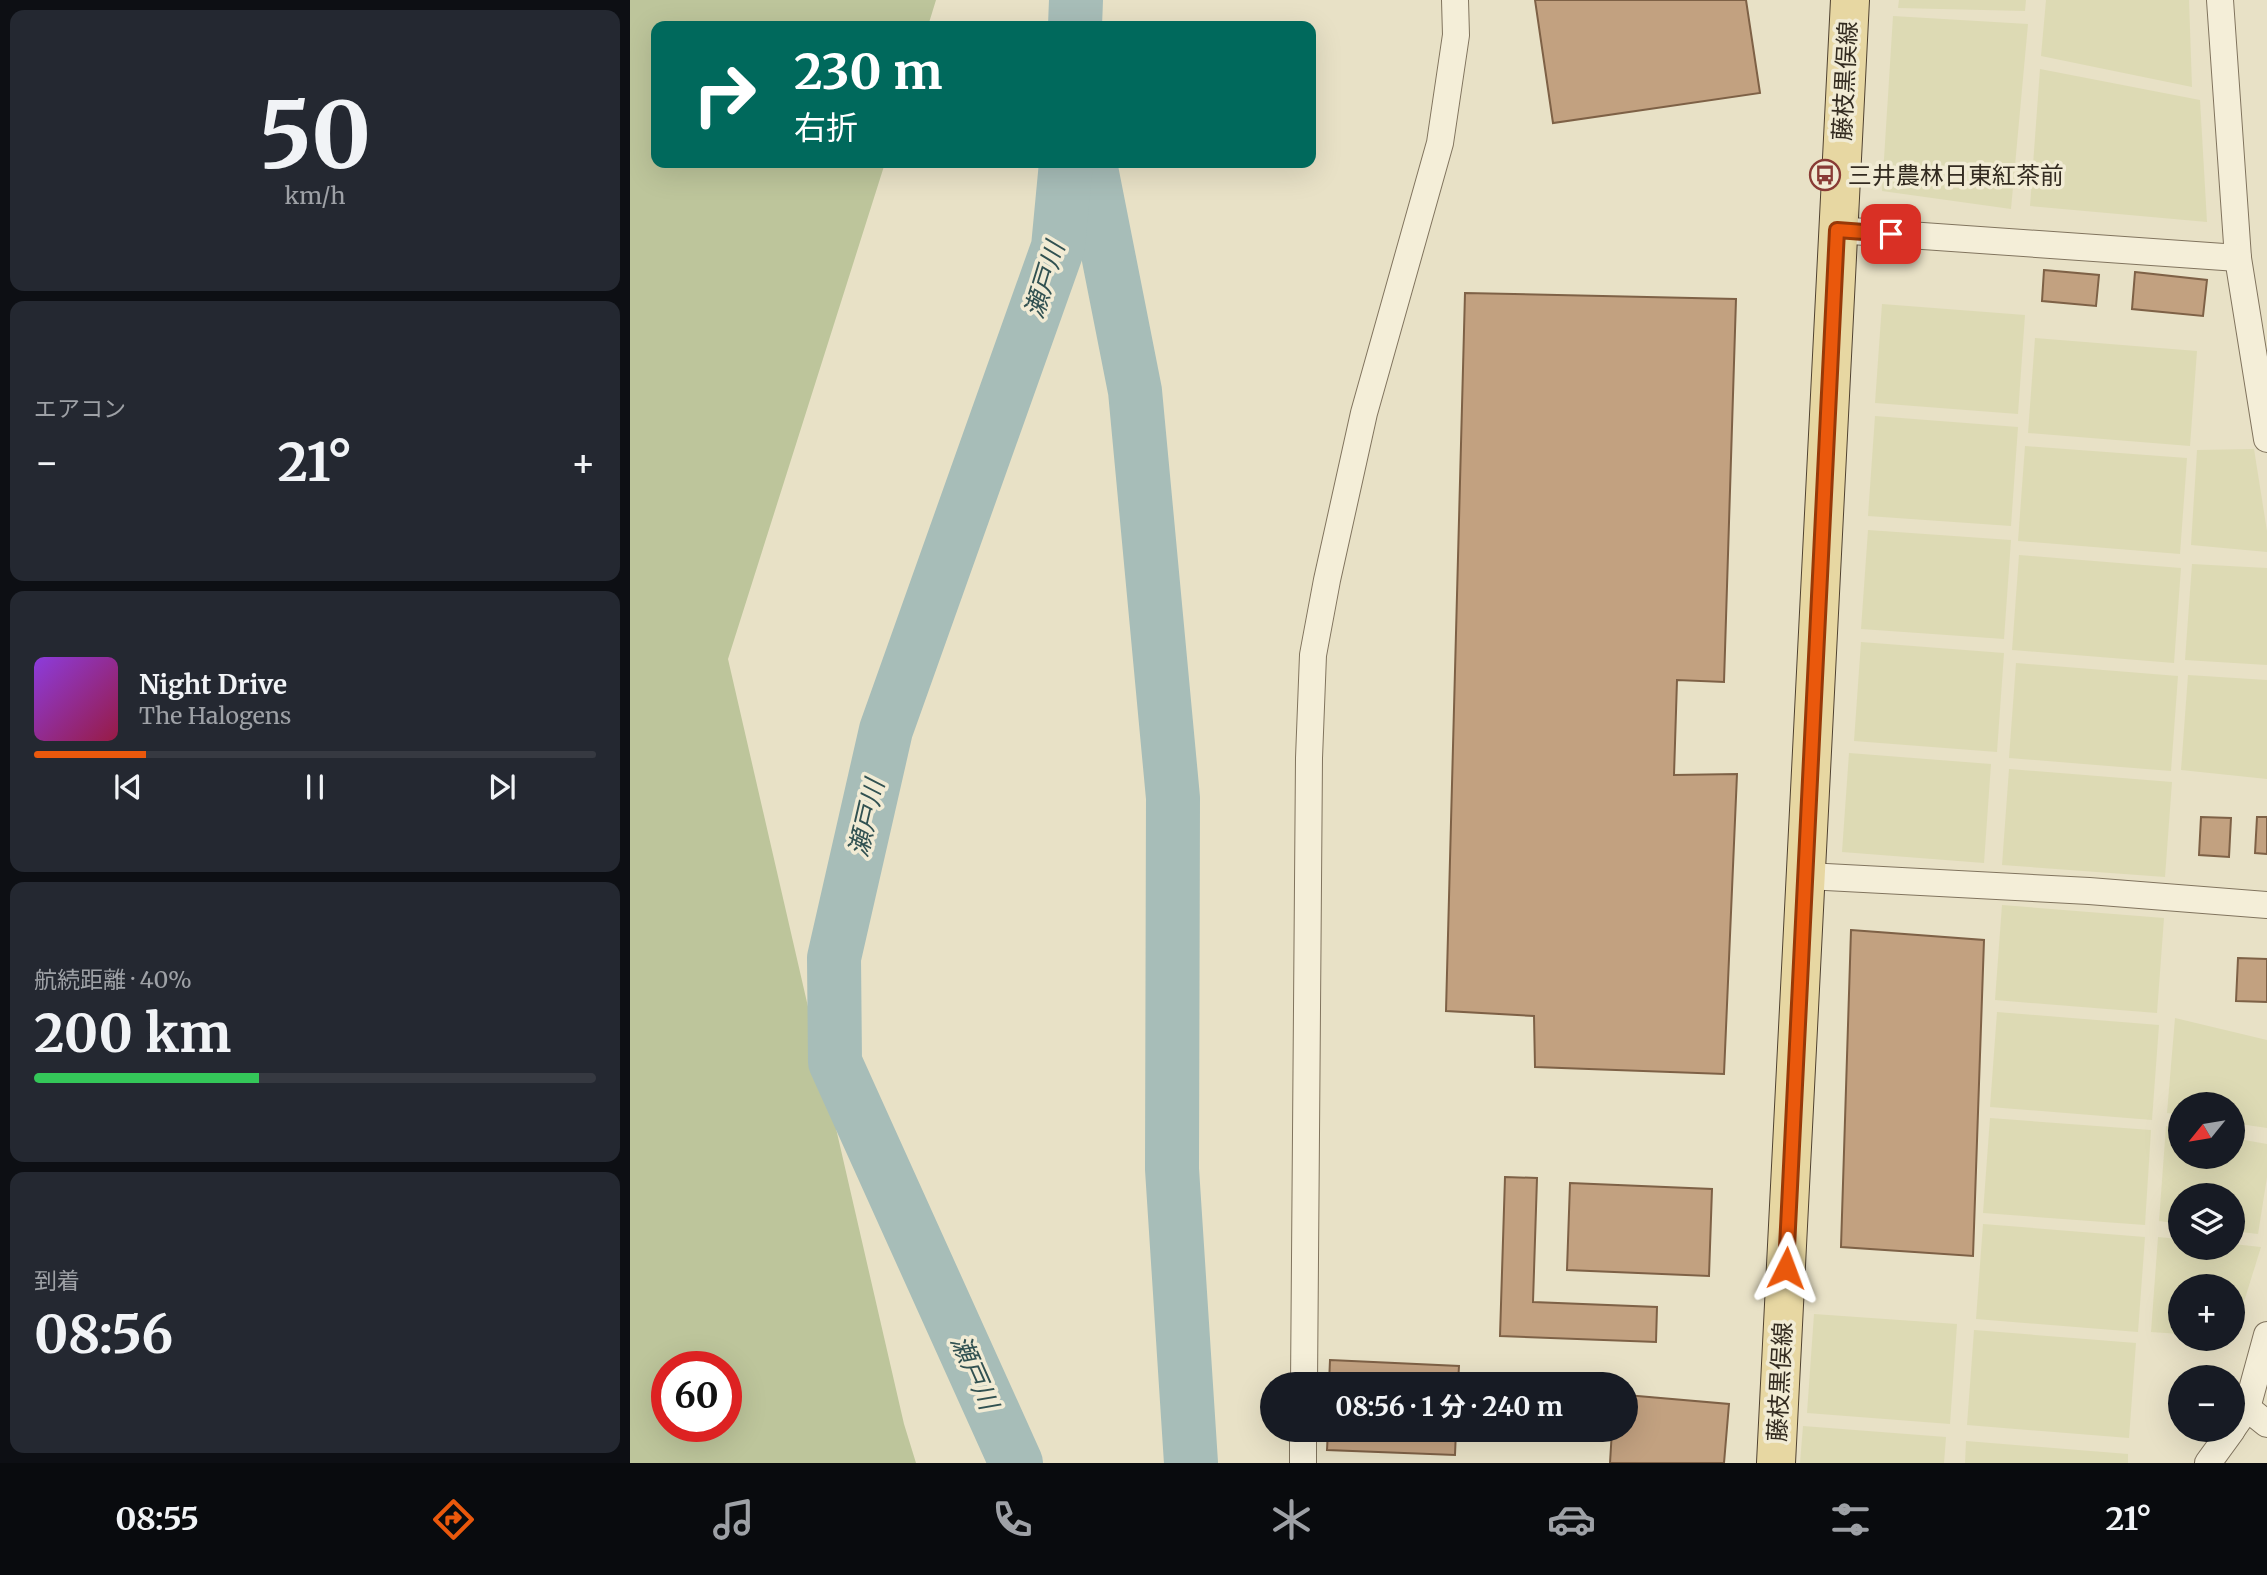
<!DOCTYPE html>
<html lang="ja">
<head>
<meta charset="utf-8">
<style>
	body { margin:0; font-family:Merriweather,"Noto Sans JP",serif; background:#242831; color:#f1f3f6; height:100vh; display:flex; flex-direction:column; font-size:26px; white-space:nowrap }
	* { box-sizing:border-box; margin:0 }
	p { font-size:23px; color:#9ea1a6 }
	.icon { flex:none; width:38px; height:38px; fill:none; stroke:currentColor; stroke-width:2; stroke-linecap:round; stroke-linejoin:round }
	.map { position:relative; flex:1; overflow:hidden }
	.details { display:flex; flex-direction:column; gap:10px; padding:10px; background:#0d0f14; width:630px }
	.details>* { flex:none }
	.banner { position:absolute; left:21px; top:21px; width:665px; height:147px; border-radius:14px; box-shadow:0 7px 28px #0002; background:#00695c; color:#fff; overflow:hidden }
	.needle { width:46px; rotate:240deg }
	.buttons { position:absolute; left:1538px; top:1092px; display:grid; gap:14px }
	.buttons a { display:grid; place-items:center; width:77px; height:77px; border-radius:50%; background:#171b24; box-shadow:0 7px 28px #0002; font-size:35px }
	.speed { position:absolute; left:21px; top:1351px; display:flex; gap:14px; font-size:35px; font-weight:700; text-align:center }
	.speed>* { display:grid; place-content:center; width:91px; height:91px; border-radius:50%; background:#171b24; box-shadow:0 7px 28px #0002; line-height:1 }
	.speed .limit { border:10px solid #d22; background:#fff; color:#111 }
	.pin { position:absolute; display:grid; place-items:center; width:60px; height:60px; color:#fff; margin:-30px; border-radius:14px; box-shadow:0 4px 10px #0006 }
	.me { position:absolute; width:77px; margin:-38px; rotate:3deg; stroke-linejoin:round; filter:drop-shadow(0 0 5px #0008) }
	.turn { display:flex; align-items:center; gap:24px; height:147px; padding:0 28px; font-size:32px }
	.turn .icon { width:91px; height:91px; stroke-width:2.5 }
	.turn b { display:block; font-size:49px; line-height:60px }
	.big { font-size:52px; font-weight:700; line-height:1.1 }
	.details .card { flex:1; display:flex; flex-direction:column; justify-content:center; gap:10px; min-width:0; padding:0 24px; border-radius:14px; background:#242831 }
	.details .dial { align-items:center; gap:0 }
	.dial b { font-size:91px; line-height:1 }
	.song { display:flex; align-items:center; gap:21px }
	.cover { width:84px; height:84px; border-radius:10px; background:linear-gradient(135deg,hsl(270 70% 55%),hsl(340 70% 35%)) }
	.played { height:7px; border-radius:4px; background:linear-gradient(90deg,#ea580c 20%,#363941 20%) }
	.keys { display:flex; justify-content:space-around; direction:ltr }
	.heat { display:flex; justify-content:space-between; align-items:center; font-size:38px; direction:ltr }
	.charge { height:10px; border-radius:5px; background:linear-gradient(90deg,#34c759 40%,#363941 0) }
	.trip { position:absolute; left:630px; top:1372px; width:378px; height:70px; border-radius:35px; background:#171b24; box-shadow:0 7px 28px #0002; font-weight:700; line-height:70px; text-align:center }
	.tab-bar { display:flex; height:112px; justify-content:space-around; align-items:center; background:#090b0e; color:#9ea1a6 }
	.tab-bar .icon { width:49px; height:49px }
	.tab-bar .on { color:#ea580c }
	.tab-bar b { font-size:32px; color:#f1f3f6 }
	main { display:flex; flex:1; min-height:0 }
	.map>svg:first-child { display:block }
	.farmland { fill:#dddab4 }
	.green { fill:#bdc59b; fill-rule:evenodd }
	.lines { fill:none; stroke-linecap:round; stroke-linejoin:round }
	.river { stroke:#a7bdb8; stroke-width:54 }
	.building { fill:#c2a180; stroke:#7e6146; stroke-width:2 }
	.minor-casing { stroke:#81745e; stroke-width:28 }
	.primary-casing { stroke:#504231; stroke-width:40 }
	.minor { stroke:#f4eed8; stroke-width:26 }
	.primary { stroke:#e7d7a2; stroke-width:38 }
	.route-casing { stroke:#983908; stroke-width:18 }
	.route { stroke:#ea580c; stroke-width:12 }
	.labels { text-anchor:middle; dominant-baseline:central; stroke-width:7; stroke-linejoin:round; paint-order:stroke }
	.street-label { font-size:24px; fill:#332b20; stroke:#f1ebd4 }
	.poi-label { font-size:24px; fill:#332b20; stroke:#f1ebd4; text-anchor:start }
	.water-label { font-size:26px; font-style:italic; fill:#315151; stroke:#f1ebd4 }
</style>
</head>
<body>
<main>
<section class="details">
<div class="card dial"><b>50</b><p>km/h</p></div>
<div class="card"><p>エアコン</p>
<div class="heat"><a>−</a><b class="big">21°</b><a>+</a></div>
</div>
<div class="card">
<div class="song"><i class="cover"></i><div><b>Night Drive</b><p>The Halogens</p></div></div>
<div class="played"></div>
<div class="keys"><svg class="icon" aria-label="previous" viewBox="0 0 24 24"><path d="M18 5L8 12l10 7zM5 5v14"/></svg><svg class="icon" aria-label="pause" viewBox="0 0 24 24"><path d="M8 5v14M16 5v14"/></svg><svg class="icon" aria-label="next" viewBox="0 0 24 24"><path d="M6 5l10 7-10 7zM19 5v14"/></svg></div>
</div>
<div class="card"><p>航続距離 · 40%</p><b class="big">200 km</b><div class="charge"></div></div>
<div class="card"><p>到着</p><b class="big">08:56</b></div>
</section>
<div class="map">
<svg width="1637" height="1463" viewBox="0 0 1637 1463">
	<rect width="100%" height="100%" fill="#e8e1c6"/>
	<!-- farmland -->
	<g class="farmland">
		<polygon points="1269,0 1396,0 1395,11 1268,8"/>
		<polygon points="1416,0 1559,0 1562,87 1411,56"/>
		<polygon points="1263,16 1398,24 1381,209 1252,191"/>
		<polygon points="1410,69 1570,100 1577,222 1400,206"/>
		<polygon points="1252,304 1395,315 1388,414 1245,403"/>
		<polygon points="1405,338 1567,351 1560,446 1398,433"/>
		<polygon points="1245,416 1388,427 1381,526 1238,516"/>
		<polygon points="1395,446 1557,458 1550,554 1388,541"/>
		<polygon points="1624,449 1637,531 1637,552 1561,545 1567,450"/>
		<polygon points="1238,530 1381,540 1374,639 1231,629"/>
		<polygon points="1389,555 1551,568 1544,663 1382,650"/>
		<polygon points="1562,564 1637,568 1637,665 1555,660"/>
		<polygon points="1231,642 1374,653 1367,752 1224,741"/>
		<polygon points="1386,663 1548,676 1541,771 1379,758"/>
		<polygon points="1558,675 1637,680 1637,779 1551,770"/>
		<polygon points="1219,753 1361,764 1354,863 1212,852"/>
		<polygon points="1379,769 1542,782 1535,877 1372,865"/>
		<polygon points="1372,905 1534,918 1527,1013 1365,1000"/>
		<polygon points="1367,1012 1529,1025 1522,1120 1360,1107"/>
		<polygon points="1545,1018 1637,1040 1637,1128 1603,1123 1603,1104 1550,1104 1550,1115 1537,1113"/>
		<polygon points="1360,1118 1521,1130 1515,1225 1353,1213"/>
		<polygon points="1536,1126 1550,1129 1550,1157 1603,1157 1603,1138 1637,1144 1637,1177 1628,1234 1603,1231 1603,1195 1550,1195 1550,1224 1529,1221"/>
		<polygon points="1353,1224 1515,1237 1508,1332 1346,1319"/>
		<polygon points="1528,1237 1550,1239 1550,1248 1603,1248 1603,1244 1631,1247 1603,1337 1603,1286 1550,1286 1550,1334 1521,1332"/>
		<polygon points="1184,1314 1327,1324 1320,1424 1177,1413"/>
		<polygon points="1344,1330 1506,1343 1499,1438 1337,1425"/>
		<polygon points="1173,1426 1316,1437 1314,1463 1170,1463"/>
		<polygon points="1336,1441 1498,1454 1498,1463 1335,1463"/>
	</g>
	<!-- green -->
	<path class="green" d="M0,0h306l-8,26h-272v137h229l-157,496 176,765 12,39h-286zM37,1367h59v59h-59z"/>
	<g class="lines">
		<!-- river -->
		<g class="river">
			<polyline points="445,26 446,0"/>
			<polyline points="460,163 505,391 543,798 542,1169 561,1463"/>
			<polyline points="386,1463 205,1062 204,958 256,730 428,247 436,163"/>
		</g>
	</g>
	<!-- building -->
	<g class="building">
		<polygon points="905,0 1116,0 1130,93 923,123"/>
		<polygon points="1414,270 1469,275 1466,306 1412,301"/>
		<polygon points="1505,272 1577,280 1573,316 1502,309"/>
		<polygon points="835,293 1106,299 1094,682 1047,680 1044,775 1107,774 1094,1074 905,1067 904,1016 816,1011"/>
		<polygon points="1571,817 1601,818 1599,857 1569,855"/>
		<polygon points="1627,817 1637,817 1637,854 1625,853"/>
		<polygon points="1221,930 1354,940 1343,1256 1211,1247"/>
		<polygon points="1608,958 1637,959 1637,1002 1606,1001"/>
		<polygon points="875,1177 907,1178 903,1302 1027,1307 1026,1342 870,1336"/>
		<polygon points="940,1183 1082,1189 1079,1276 937,1270"/>
		<polygon points="700,1360 829,1366 828,1384 699,1384"/>
		<polygon points="996,1395 1099,1404 1094,1463 980,1463 982,1430 996,1430"/>
		<polygon points="698,1430 826,1430 825,1455 697,1450"/>
	</g>
	<g class="lines">
		<!-- minor casing -->
		<g class="minor-casing">
			<g id="minor">
				<polyline points="1590,0 1608,258 1637,439"/>
				<polyline points="1207,230 1608,258"/>
				<polyline points="1177,876 1459,891 1637,905"/>
				<polyline points="674,1384 679,758 683,655 697,580 734,413 810,143 826,35 825,0"/>
				<polyline points="1617,1408 1637,1424"/>
				<polyline points="1603,1428 1617,1408 1637,1335"/>
				<polyline points="673,1463 673,1430"/>
				<polyline points="1578,1463 1602,1430"/>
			</g>
		</g>
		<!-- primary casing -->
		<g class="primary-casing">
			<polyline id="primary" points="1146,1463 1220,0"/>
		</g>
		<!-- minor -->
		<use href="#minor" class="minor"/>
		<!-- primary -->
		<use href="#primary" class="primary"/>
	</g>
	<g class="lines">
		<!-- route casing -->
		<g class="route-casing">
			<polyline id="route" points="1156,1268 1207,230 1261,234"/>
		</g>
		<!-- route -->
		<use href="#route" class="route"/>
	</g>
	<!-- icons -->
	<defs>
		<g id="bus-ring" transform="scale(1.575)"><circle r="9.5" fill="#f1ebd4" stroke="#893b35" stroke-width="1.5"/><path d="M-5-6H5V4H4V6H2V4H-2V6H-4V4H-5ZM-3.5-4V0h7V-4ZM-3.5 1.2v1.5H-2V1.2ZM2 1.2v1.5H3.5V1.2Z" fill="#893b35"/></g>
	</defs>
	<g fill-rule="evenodd">
		<use href="#bus-ring" x="1195" y="175"/>
	</g>
	<g class="labels">
		<!-- street labels -->
		<g class="street-label">
			<text transform="translate(1215 81) rotate(-87)">藤枝黒俣線</text>
			<text transform="translate(1150 1382) rotate(-87)">藤枝黒俣線</text>
		</g>
		<!-- poi labels -->
		<g class="poi-label">
			<text x="1218" y="175">三井農林日東紅茶前</text>
		</g>
		<!-- water labels -->
		<g class="water-label">
			<text transform="translate(414 280) rotate(-73)">瀬戸川</text>
			<text transform="translate(236 818) rotate(-77)">瀬戸川</text>
			<text transform="translate(345 1372) rotate(66)">瀬戸川</text>
		</g>
	</g>
</svg>
<div class="buttons">
<a><svg class="needle" viewBox="-14 -14 28 28"><path d="M0-13l5 13h-10z" fill="#e53935"/><path d="M0 13l5-13h-10z" fill="#9ea1a6"/></svg></a>
<a><svg class="icon" aria-label="layers" viewBox="0 0 24 24"><path d="M12 4l9 5-9 5-9-5zM3 14l9 5 9-5"/></svg></a>
<a>+</a>
<a>−</a>
</div>
<div class="speed"><div class="limit">60</div></div>
<div class="pin" style="left:1261px;top:234px;background:#d93025"><svg class="icon" aria-label="arrive" viewBox="0 0 24 24"><path d="M6 21V4h12l-3 4 3 4H6"/></svg></div>
<svg class="me" style="left:1156px;top:1268px" viewBox="-20 -20 40 40"><path d="M0-17L14 15 0 8-14 15z" fill="#ea580c" stroke="#fff" stroke-width="4"/></svg>
<div class="trip">08:56 · 1 分 · 240 m</div>
<div class="banner">
<div class="turn"><svg class="icon" aria-label="right" viewBox="0 0 24 24"><path d="M7 20v-9h11M14 6l5 5-5 5"/></svg><div><b>230 m</b>右折</div></div>
</div>
</div>
</main>
<nav class="tab-bar">
<b>08:55</b>
<svg class="icon on" aria-label="directions" viewBox="0 0 24 24"><path d="M12 3l9 9-9 9-9-9zM9 14v-3h6M13 9l2 2-2 2"/></svg>
<svg class="icon" aria-label="music" viewBox="0 0 24 24"><path d="M9 18V5l10-2v13"/><circle cx="6" cy="18" r="3"/><circle cx="16" cy="16" r="3"/></svg>
<svg class="icon" aria-label="phone" viewBox="0 0 24 24"><path d="M5 4h4l2 5-3 2q2 4 5 5l2-3 5 2v4C11 20 4 13 5 4z"/></svg>
<svg class="icon" aria-label="climate" viewBox="0 0 24 24"><path d="M12 3v18M4 7l16 10M4 17L20 7"/></svg>
<svg class="icon" aria-label="car" viewBox="0 0 24 24"><path d="M5 17H2v-5l4-1 3-4h7l3 4 3 1v5h-3M9 17h6M6 11h13"/><circle cx="7" cy="17" r="2"/><circle cx="17" cy="17" r="2"/></svg>
<svg class="icon" aria-label="filters" viewBox="0 0 24 24"><path d="M4 7h16M4 17h16"/><circle cx="9" cy="7" r="2"/><circle cx="15" cy="17" r="2"/></svg>
<b>21°</b>
</nav>
</body>
</html>
